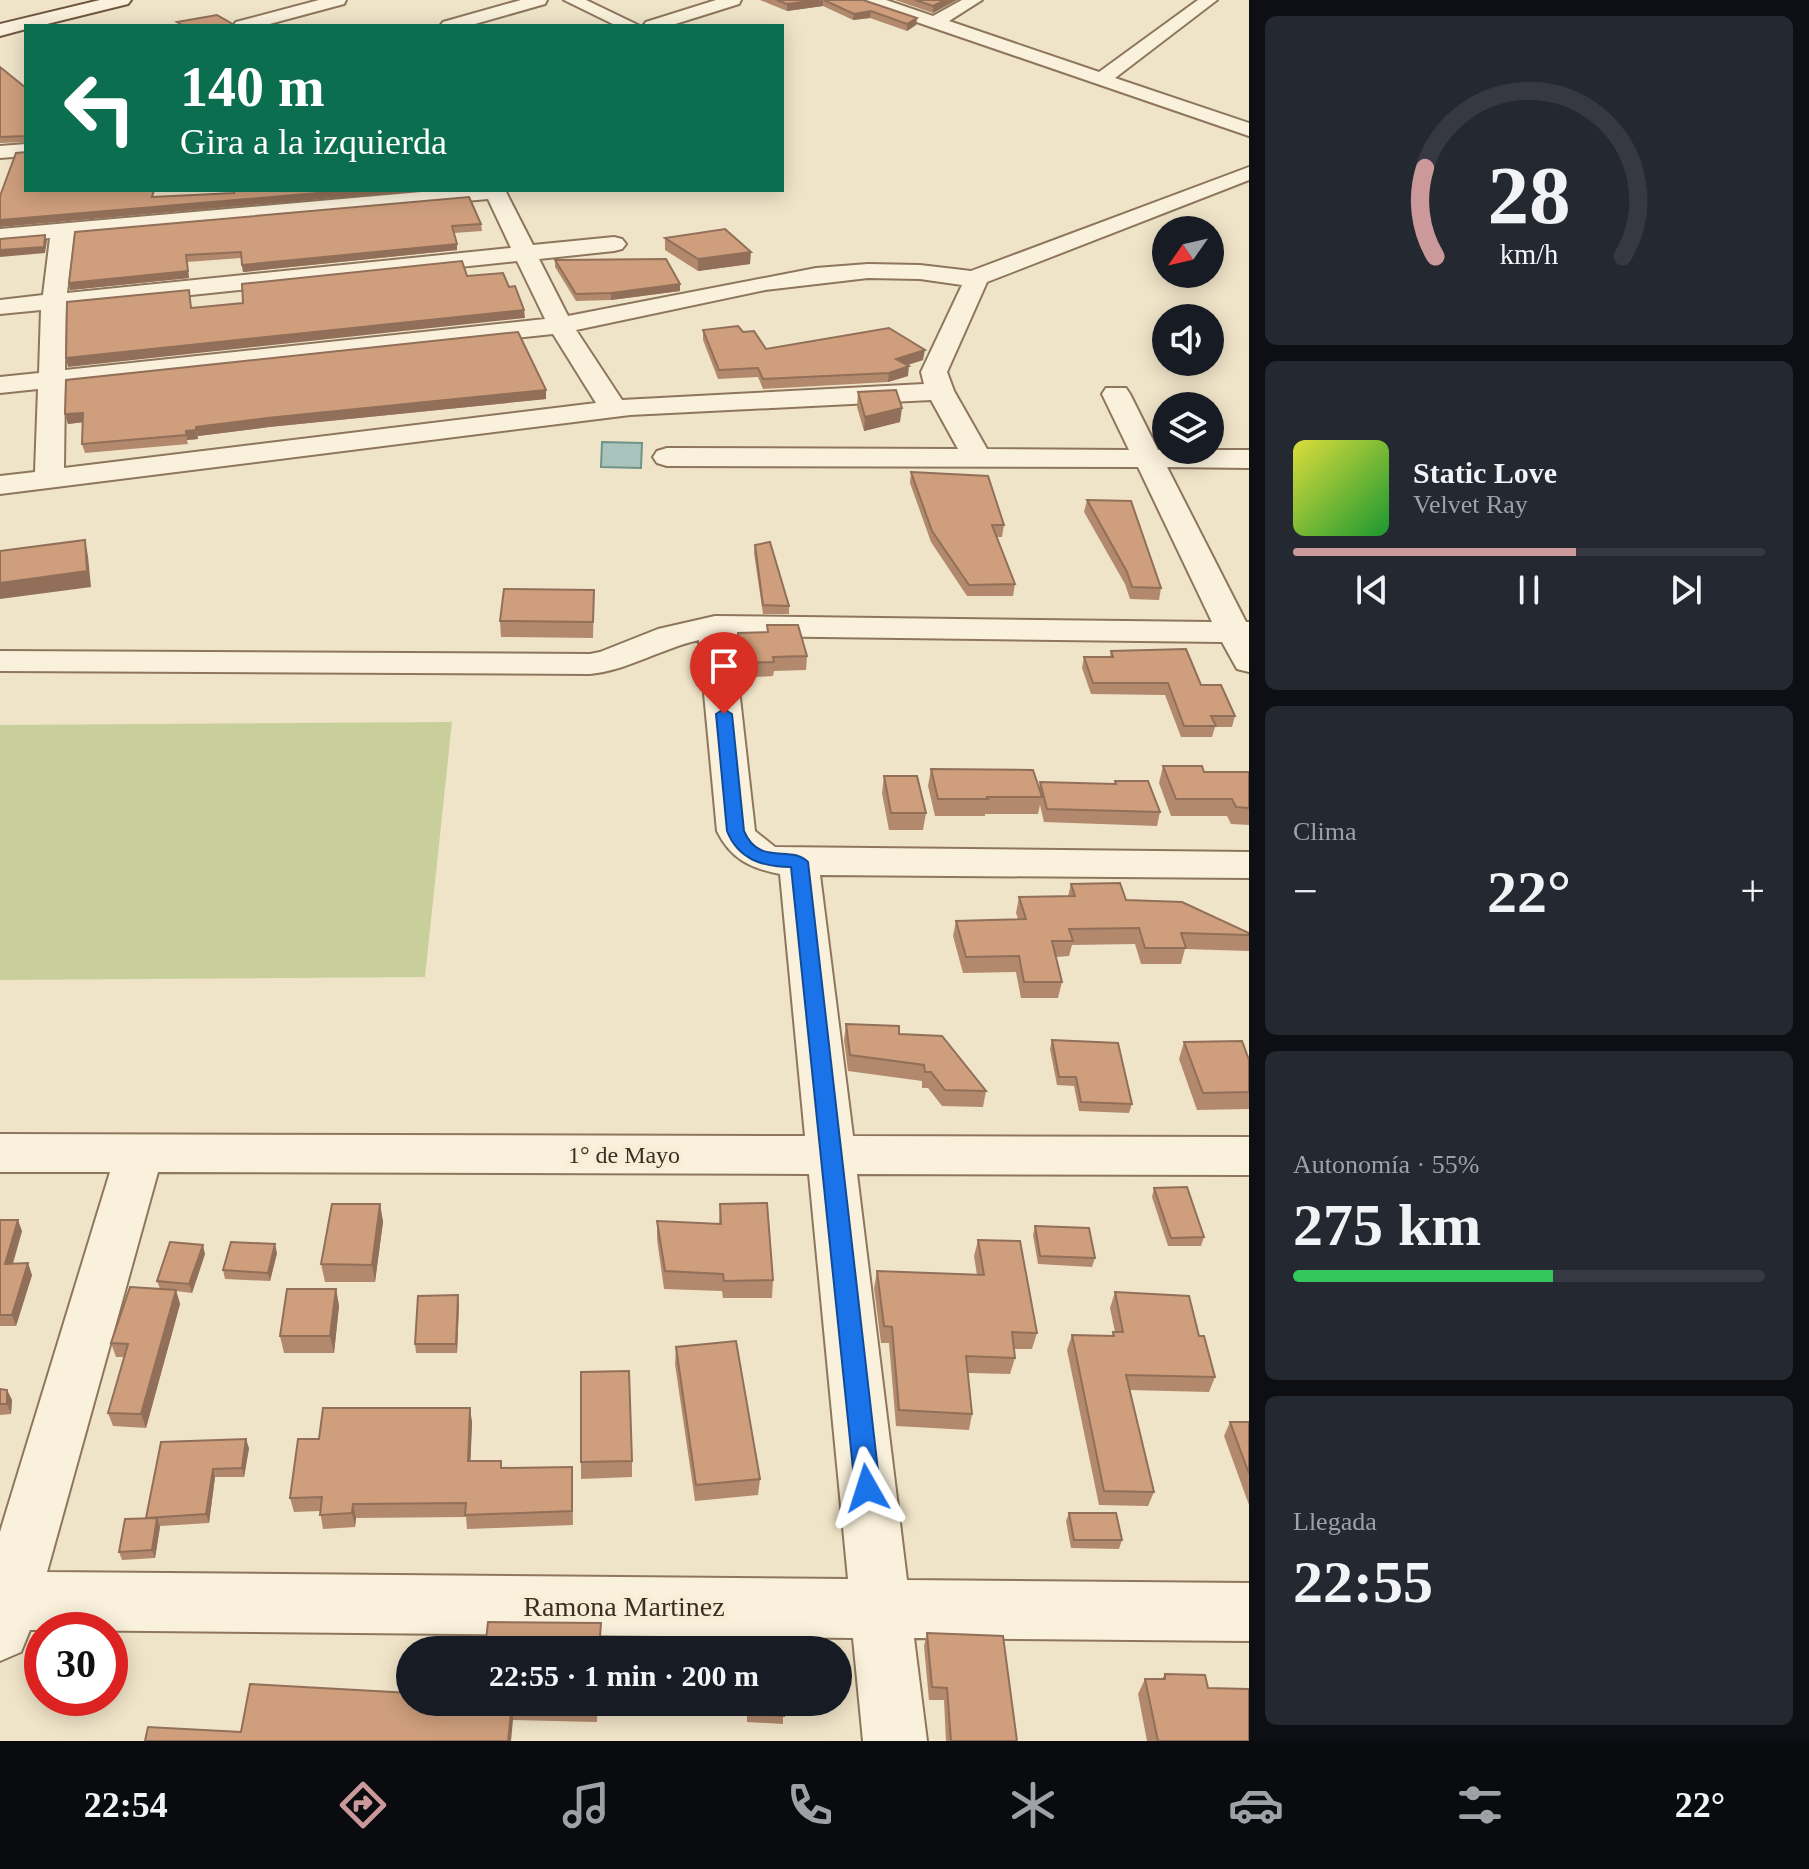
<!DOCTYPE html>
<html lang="es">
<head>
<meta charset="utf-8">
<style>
	body { margin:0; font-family:"Times New Roman",serif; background:#242831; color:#f1f3f6; height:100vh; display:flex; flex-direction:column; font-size:30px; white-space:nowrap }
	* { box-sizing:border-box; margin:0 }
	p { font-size:26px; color:#9ea1a6 }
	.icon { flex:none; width:44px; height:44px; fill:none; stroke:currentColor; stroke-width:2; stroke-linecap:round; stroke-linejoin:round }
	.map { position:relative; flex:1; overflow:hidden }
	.details { display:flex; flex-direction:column; gap:16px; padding:16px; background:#0d0f14; width:560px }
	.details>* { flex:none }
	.top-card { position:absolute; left:24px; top:24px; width:760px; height:168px; border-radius:0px; box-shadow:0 4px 20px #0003; background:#0b6e4f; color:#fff; overflow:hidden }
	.needle { width:52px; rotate:236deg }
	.buttons { position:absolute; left:1152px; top:216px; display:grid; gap:16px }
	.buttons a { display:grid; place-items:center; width:72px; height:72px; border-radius:50%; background:#171b24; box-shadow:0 4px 20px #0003; font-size:40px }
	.speed { position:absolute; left:24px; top:1612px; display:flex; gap:16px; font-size:40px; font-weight:700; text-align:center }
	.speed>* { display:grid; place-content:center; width:104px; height:104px; border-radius:50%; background:#171b24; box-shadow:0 4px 20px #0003; line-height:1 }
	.speed .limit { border:12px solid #d22; background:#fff; color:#111 }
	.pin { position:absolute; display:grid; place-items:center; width:68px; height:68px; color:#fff; margin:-82px -34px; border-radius:50% 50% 50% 0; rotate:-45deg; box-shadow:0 0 8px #0007 }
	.pin .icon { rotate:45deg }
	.me { position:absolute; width:88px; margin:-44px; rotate:354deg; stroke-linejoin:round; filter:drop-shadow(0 0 6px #0008) }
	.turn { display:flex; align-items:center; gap:28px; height:168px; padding:0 24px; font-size:36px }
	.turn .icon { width:104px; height:104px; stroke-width:2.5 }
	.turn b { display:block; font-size:56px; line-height:68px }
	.big { font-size:60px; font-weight:600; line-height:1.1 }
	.details .widget { flex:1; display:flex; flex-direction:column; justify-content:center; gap:12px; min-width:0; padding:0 28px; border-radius:12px; background:#242831 }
	.details .dial { align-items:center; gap:0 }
	.dial svg { height:208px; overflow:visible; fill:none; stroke:#363941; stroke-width:7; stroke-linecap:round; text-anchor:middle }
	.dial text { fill:#f1f3f6; stroke:none }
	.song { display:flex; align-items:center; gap:24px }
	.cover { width:96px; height:96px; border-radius:12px; background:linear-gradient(135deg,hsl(60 70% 55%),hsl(130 70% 35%)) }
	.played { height:8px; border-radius:4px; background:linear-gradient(90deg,#cc999b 60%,#363941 60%) }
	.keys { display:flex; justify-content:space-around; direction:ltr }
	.heat { display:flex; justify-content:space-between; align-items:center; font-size:44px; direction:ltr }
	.charge { height:12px; border-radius:6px; background:linear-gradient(90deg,#34c759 55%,#363941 0) }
	.trip { position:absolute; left:396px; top:1636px; width:456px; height:80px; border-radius:40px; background:#171b24; box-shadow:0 4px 20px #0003; font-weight:600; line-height:80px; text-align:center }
	.dock { display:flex; height:128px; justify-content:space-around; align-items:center; background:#090b0e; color:#9ea1a6 }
	.dock .icon { width:56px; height:56px }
	.dock .active { color:#cc999b }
	.dock b { font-size:36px; color:#f1f3f6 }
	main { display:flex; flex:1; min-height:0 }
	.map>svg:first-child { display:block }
	.green { fill:#c9cf9b }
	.water { fill:#a9c4bc; stroke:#6f938a; stroke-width:2 }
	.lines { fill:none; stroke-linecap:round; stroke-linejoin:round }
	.street-casing { stroke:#8d765c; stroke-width:4 }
	.secondary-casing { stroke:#6f573f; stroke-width:4 }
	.street { fill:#faf1dc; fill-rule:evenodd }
	.secondary { fill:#faf1dc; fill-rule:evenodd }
	.wall { fill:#b2896c }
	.shaded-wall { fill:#916f58 }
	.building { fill:#cf9f7d; stroke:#916f58; stroke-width:2 }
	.route { fill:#1a73e8; stroke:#114b97; stroke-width:2 }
	.labels { text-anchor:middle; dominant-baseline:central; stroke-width:8; stroke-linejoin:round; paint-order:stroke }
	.street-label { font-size:24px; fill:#3d2e20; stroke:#f7eed8 }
	.near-street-label { font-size:28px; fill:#3d2e20; stroke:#f7eed8 }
</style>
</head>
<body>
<main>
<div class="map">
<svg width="1249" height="1741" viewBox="0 0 1249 1741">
	<rect width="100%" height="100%" fill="#f0e4c8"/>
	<!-- green -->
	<polygon class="green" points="452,722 425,977 0,980 0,725"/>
	<!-- water -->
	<polygon class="water" points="602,442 642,443 641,468 601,467"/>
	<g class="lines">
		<!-- street casing -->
		<g class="street-casing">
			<g id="street">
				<polygon points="319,0 346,0 344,4 262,26 233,26 236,22"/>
				<polygon points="521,0 547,0 545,4 468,26 440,26 443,22"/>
				<polygon points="564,0 586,0 640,26 617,26"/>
				<polygon points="716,0 741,0 739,4 669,26 643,26 646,22"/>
				<polygon points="862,0 886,0 933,16 962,0 982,0 949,21 1099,72 1198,0 1217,0 1115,78 1249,123 1249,136 864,4"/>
				<polygon points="26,144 26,156 0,158 0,146"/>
				<path d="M1249,167v13l-262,102 -40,90 7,19 33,58 142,1 -27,-56 4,-6h20l4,6 28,56h91v18l-82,-1 79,155h3v50l-12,-3 -15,-27 -489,-6 22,195 20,16 474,5v26l-429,-3 33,261 396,1v38l-392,-1 50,406 342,3v58l-335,-3 13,103h-64l-10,-103 -811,-8h-12l-9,22 -21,9v-129l110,-360h-110v-38l805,2 -25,-262c-30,-6 -49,-15 -63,-43l-18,-191c-37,8 -70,30 -109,34l-590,-3v-20l590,3 10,-2 58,-23 57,-13 497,6 -74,-155 -471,-1 -10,-3 -4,-6 4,-6 10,-3 291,1 -27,-49 -301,15 -630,79v-18l35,-4 3,-83 -38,4v-16l39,-4 2,-63 -41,4v-14l43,-5 7,-57 -50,5v-14l444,-39h61l28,55 81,-8 8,2 4,5 -4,5 -8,2 -75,8 29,57 248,-48 52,-4 52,1 51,6zM488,199l23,49 -444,45 7,-57zM517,261l28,58 -480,51 1,-62zM868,278l52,1 42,6 -41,87 3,12 -302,16 -46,-70 189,-40zM553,334l43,69 -532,65 1,-82zM158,1172l651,2 39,405 -801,-7z"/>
			</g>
		</g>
		<!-- secondary casing -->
		<g class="secondary-casing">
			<polygon id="secondary" points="100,0 131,0 128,4 39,26 26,26 26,29 0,36 0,24"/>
		</g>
		<!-- street -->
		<use href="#street" class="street"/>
		<!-- secondary -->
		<use href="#secondary" class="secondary"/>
	</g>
	<!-- wall -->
	<g class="wall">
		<polygon points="760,0 863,0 917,18 916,25 907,31 870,18 853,20 823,6 787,11"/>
		<polygon points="895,0 957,0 933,13"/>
		<polygon points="0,67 26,88 26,142 0,143"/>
		<polygon points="481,224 482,231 454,233 457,250 243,272 241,258 187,262 189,278 70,290 69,283 75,232"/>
		<polygon points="665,238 750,264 698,271 665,250"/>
		<polygon points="555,260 680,291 611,300 576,301 555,267"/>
		<polygon points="703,330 743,332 766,349 923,360 907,365 908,376 888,382 763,389 758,377 718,379 703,340"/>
		<polygon points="546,390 546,399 269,427 198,436 198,439 187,440 188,444 85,453 82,444 83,422 68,424 65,414"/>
		<polygon points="858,392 900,422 864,431 857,407"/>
		<polygon points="911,472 1004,525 1002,537 997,537 1015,584 1013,596 967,596 931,542 910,483"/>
		<polygon points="1087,500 1161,588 1159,600 1130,599 1125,584 1084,512"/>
		<polygon points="755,545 789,606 789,614 763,614 754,553"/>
		<polygon points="594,590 593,638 501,637 500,621"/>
		<polygon points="767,625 807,656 806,670 774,671 773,676 741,678 737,647 738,633 767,632"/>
		<polygon points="1111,651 1201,685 1235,716 1232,727 1215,727 1212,737 1181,737 1165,695 1091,694 1082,668 1084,657 1110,657"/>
		<polygon points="1163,766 1204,772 1249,772 1249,825 1231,824 1227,816 1171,816 1159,783"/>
		<polygon points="931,769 1039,789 1040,782 1114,784 1115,781 1160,812 1157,826 1044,822 1040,805 1038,814 985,814 985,816 935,816 928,786"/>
		<polygon points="884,776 926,813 923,830 889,830 882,793"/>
		<polygon points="1071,884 1249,933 1249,951 1185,949 1181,964 1141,964 1135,944 1072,945 1069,956 1056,957 1062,982 1058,998 1021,998 1016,972 963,973 953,936 956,921 1018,919 1016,913 1019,897 1068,896"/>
		<polygon points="846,1024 899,1034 986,1091 983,1107 942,1106 928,1088 922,1088 922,1081 848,1071 844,1040"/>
		<polygon points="1052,1040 1132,1104 1129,1113 1079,1111 1074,1086 1057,1085 1050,1049"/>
		<polygon points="1184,1042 1249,1060 1249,1109 1197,1110 1179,1059"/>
		<polygon points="1154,1188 1204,1237 1201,1246 1168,1246 1152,1197"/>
		<polygon points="380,1204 383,1222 375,1282 325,1282 321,1264"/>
		<polygon points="720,1204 773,1280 772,1298 723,1298 722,1291 664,1289 657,1239 657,1221 719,1224"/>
		<polygon points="0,1220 22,1231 13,1264 32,1275 16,1326 0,1326"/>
		<polygon points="1035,1226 1095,1258 1092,1267 1038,1264 1033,1235"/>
		<polygon points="978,1240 1037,1333 1032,1349 1014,1349 1015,1358 1010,1374 968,1373 972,1414 969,1430 896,1426 889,1343 881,1343 874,1288 877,1271 977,1275 974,1256"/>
		<polygon points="277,1253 270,1281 225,1279 223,1270"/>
		<polygon points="205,1254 192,1293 176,1291 180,1304 146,1428 113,1426 108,1413 124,1357 116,1357 111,1343 160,1289 157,1281"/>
		<polygon points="336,1289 339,1306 334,1353 284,1353 280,1336"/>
		<polygon points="1115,1292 1199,1336 1215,1377 1209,1392 1129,1390 1154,1492 1148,1506 1099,1505 1067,1350 1072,1335 1112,1336 1113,1332 1115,1332 1110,1308"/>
		<polygon points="459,1304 457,1353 416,1353 415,1344"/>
		<polygon points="676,1347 760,1479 758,1495 695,1501 675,1364"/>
		<polygon points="0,1389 7,1390 12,1400 11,1414 0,1415"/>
		<polygon points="470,1408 472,1423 470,1461 502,1468 572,1467 573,1525 467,1529 466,1517 356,1518 355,1527 323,1529 320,1511 294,1512 290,1498 319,1439"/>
		<polygon points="1230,1422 1249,1422 1249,1505 1224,1436"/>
		<polygon points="161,1442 249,1448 244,1477 215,1477 209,1523 160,1526 155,1558 122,1560 119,1552 147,1518"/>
		<polygon points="632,1461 632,1477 581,1479 581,1462"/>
		<polygon points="1069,1513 1122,1540 1119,1549 1071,1548 1066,1521"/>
		<polygon points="927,1633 1017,1741 946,1741 944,1700 929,1700 924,1646"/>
		<polygon points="1165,1674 1208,1688 1249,1741 1147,1741 1138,1694 1145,1679 1162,1679"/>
		<polygon points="410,1702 598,1702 597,1722 513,1720 241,1732"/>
		<polygon points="747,1702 783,1702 783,1724 747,1722"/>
	</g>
	<!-- shaded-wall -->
	<g class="shaded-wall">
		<polygon points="823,0 823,6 787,11 787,4"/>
		<polygon points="945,0 957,0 933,13 933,6"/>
		<polygon points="871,11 870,18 853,20 854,14"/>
		<polygon points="917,18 916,25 907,31 907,24"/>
		<polygon points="353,190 428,190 0,227 0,220"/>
		<polygon points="45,235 47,241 45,253 0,257 0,250"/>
		<polygon points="457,244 457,250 243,272 242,265"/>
		<polygon points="751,252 750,264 698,271 698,259"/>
		<polygon points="186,255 189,278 70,290 69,283"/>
		<polygon points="680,284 680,291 611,300 611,293"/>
		<polygon points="524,310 525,318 68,367 66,358"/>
		<polygon points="925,350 923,360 895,369 896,359"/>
		<polygon points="909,366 908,376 888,382 889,373"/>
		<polygon points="546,390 546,399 269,427 198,436 196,427 267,418"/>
		<polygon points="902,408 900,422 864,431 865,417"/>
		<polygon points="83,413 85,422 68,424 65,414"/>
		<polygon points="196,430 198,439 187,440 186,431"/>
		<polygon points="85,540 88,556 91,587 0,599 0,583"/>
		<polygon points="380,1204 383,1222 375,1282 372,1265"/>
		<polygon points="18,1220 22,1231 9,1275 5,1264"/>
		<polygon points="275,1244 277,1253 270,1281 268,1273"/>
		<polygon points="203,1245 205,1254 192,1293 189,1284"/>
		<polygon points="28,1263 32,1275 16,1326 12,1315"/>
		<polygon points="336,1289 339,1306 334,1353 330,1336"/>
		<polygon points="176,1290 180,1304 146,1428 141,1414"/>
		<polygon points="458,1295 459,1304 457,1353 456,1344"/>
		<polygon points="7,1390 12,1400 11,1414 7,1404"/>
		<polygon points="470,1408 472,1423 470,1475 468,1461"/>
		<polygon points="246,1439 249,1448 244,1477 242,1468"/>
		<polygon points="213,1469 215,1477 209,1523 206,1514"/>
		<polygon points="353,1504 356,1518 355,1527 352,1513"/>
		<polygon points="157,1518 160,1527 155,1558 152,1550"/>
		<polygon points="512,1704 513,1720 511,1741 508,1741"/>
	</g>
	<!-- building -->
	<g class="building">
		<polygon points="777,0 819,0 787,4"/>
		<polygon points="824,0 863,0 917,18 907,24 871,11 854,14"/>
		<polygon points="915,0 945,0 933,6"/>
		<polygon points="217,15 236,26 184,26 177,22"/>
		<polygon points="0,67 26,88 26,136 0,137"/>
		<polygon points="26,152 26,190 154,190 152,197 234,193 234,190 353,190 0,220 0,196 16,153"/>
		<polygon points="469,197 481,224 452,226 457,244 242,265 241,252 186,255 188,271 69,283 75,232"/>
		<polygon points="725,229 751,252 698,259 665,238"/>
		<polygon points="45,235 44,247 0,250 0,239"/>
		<polygon points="666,259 680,284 611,293 576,294 555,260"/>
		<polygon points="462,261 467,276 503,273 509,287 515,286 524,310 66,358 67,302 189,290 191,308 243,303 242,284"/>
		<polygon points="738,326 743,332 754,331 766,349 889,328 925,350 896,359 909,366 889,373 763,379 758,368 719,370 703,330"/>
		<polygon points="518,332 546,390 267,418 196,427 196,430 186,431 186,435 82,444 83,413 65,414 66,380"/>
		<polygon points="896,390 902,408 865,417 858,392"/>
		<polygon points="911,472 988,476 1004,525 992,525 1015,584 969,585 932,531"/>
		<polygon points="1087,500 1131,501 1161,588 1132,587 1127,572"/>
		<polygon points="85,540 87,571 0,583 0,551"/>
		<polygon points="770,542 789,606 763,605 755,545"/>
		<polygon points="504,589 594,590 593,622 500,621"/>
		<polygon points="767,625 798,625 807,656 773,657 774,662 742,663 738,633 768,632"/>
		<polygon points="1186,649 1201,685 1221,685 1235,716 1211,716 1216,726 1184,726 1168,683 1093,683 1084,657 1113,657 1111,651"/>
		<polygon points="1163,766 1202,766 1204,772 1249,772 1249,808 1236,807 1232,799 1176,799"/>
		<polygon points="931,769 1033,770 1042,797 987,797 988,799 938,799"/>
		<polygon points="884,776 917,776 926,813 891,813"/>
		<polygon points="1115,781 1148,781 1160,812 1047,809 1040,782 1116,784"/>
		<polygon points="1120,883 1126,900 1182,902 1249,933 1249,935 1181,933 1186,948 1145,948 1139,928 1069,929 1073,941 1052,941 1062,982 1024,982 1019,956 966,957 956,921 1026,919 1019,897 1075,896 1071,884"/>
		<polygon points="846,1024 899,1026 899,1034 942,1036 986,1091 945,1090 931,1072 925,1072 924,1065 850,1055"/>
		<polygon points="1052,1040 1118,1043 1132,1104 1081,1102 1076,1077 1059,1077"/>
		<polygon points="1242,1041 1249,1060 1249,1092 1203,1093 1184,1042"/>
		<polygon points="1187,1187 1204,1237 1171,1238 1154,1188"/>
		<polygon points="767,1203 773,1280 724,1281 723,1274 665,1271 657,1221 721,1224 720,1204"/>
		<polygon points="332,1204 380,1204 372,1265 321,1264"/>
		<polygon points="0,1220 18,1220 5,1264 28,1263 12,1315 0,1315"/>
		<polygon points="1035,1226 1089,1228 1095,1258 1040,1256"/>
		<polygon points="978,1240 1020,1241 1037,1333 1012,1332 1015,1358 966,1356 972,1414 899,1410 892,1327 884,1326 877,1271 984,1275"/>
		<polygon points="170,1242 203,1245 189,1284 157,1281"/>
		<polygon points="231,1242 275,1244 268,1273 223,1270"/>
		<polygon points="130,1287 176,1290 141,1414 108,1413 128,1344 111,1343"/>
		<polygon points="287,1289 336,1289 330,1336 280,1336"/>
		<polygon points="1115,1292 1189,1296 1199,1336 1204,1336 1215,1377 1126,1375 1154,1492 1104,1491 1072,1335 1114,1336 1113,1332 1123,1332"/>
		<polygon points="458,1295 456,1344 415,1344 418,1296"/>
		<polygon points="736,1341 760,1479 696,1485 676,1347"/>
		<polygon points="629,1371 632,1461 581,1462 581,1372"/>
		<polygon points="0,1389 7,1390 7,1404 0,1404"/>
		<polygon points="323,1408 470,1408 468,1461 501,1461 501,1468 572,1467 572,1511 465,1515 466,1503 353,1504 352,1513 320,1515 322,1497 290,1498 298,1439 319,1439"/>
		<polygon points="1230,1422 1249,1422 1249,1474"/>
		<polygon points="246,1439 242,1468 213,1469 206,1514 146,1518 161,1442"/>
		<polygon points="1069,1513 1116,1513 1122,1540 1074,1540"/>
		<polygon points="157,1518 152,1550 119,1552 125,1519"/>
		<polygon points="488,1622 601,1623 599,1650 485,1650"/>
		<polygon points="927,1633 1003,1636 1017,1741 951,1741 947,1688 932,1687"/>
		<polygon points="1165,1674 1205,1675 1208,1688 1249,1689 1249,1741 1158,1741 1145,1679 1165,1679"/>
		<polygon points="250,1684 410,1693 410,1702 596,1702 596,1706 512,1704 508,1741 145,1741 148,1727 241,1732"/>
		<polygon points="748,1702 783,1702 784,1716 747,1714"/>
	</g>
	<!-- route -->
	<path class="route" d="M724,709l8,5 12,117c15,36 47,13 64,31l72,626 -3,8 -10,4 -9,-4 -3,-8 -64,-621c-29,0 -53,-8 -64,-36l-11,-117z"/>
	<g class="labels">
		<!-- street labels -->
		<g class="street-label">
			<text x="624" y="1155">1° de Mayo</text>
		</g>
		<!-- near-street labels -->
		<g class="near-street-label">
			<text x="624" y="1606">Ramona Martinez</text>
		</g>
	</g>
</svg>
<div class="buttons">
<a><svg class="needle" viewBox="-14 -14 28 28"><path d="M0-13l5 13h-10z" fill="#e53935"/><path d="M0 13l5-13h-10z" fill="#9ea1a6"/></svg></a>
<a><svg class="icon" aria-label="sound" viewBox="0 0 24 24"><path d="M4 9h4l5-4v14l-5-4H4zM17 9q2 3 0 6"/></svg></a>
<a><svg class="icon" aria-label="layers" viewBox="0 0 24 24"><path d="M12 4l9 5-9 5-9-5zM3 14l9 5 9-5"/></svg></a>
</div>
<div class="speed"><div class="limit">30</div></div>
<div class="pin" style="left:724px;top:714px;background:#d93025"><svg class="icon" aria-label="arrive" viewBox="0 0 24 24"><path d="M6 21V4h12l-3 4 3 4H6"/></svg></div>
<svg class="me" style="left:867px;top:1488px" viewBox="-20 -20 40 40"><path d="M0-17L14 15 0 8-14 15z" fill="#1a73e8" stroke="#fff" stroke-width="4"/></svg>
<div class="trip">22:55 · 1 min · 200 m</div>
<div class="top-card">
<div class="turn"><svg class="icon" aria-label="left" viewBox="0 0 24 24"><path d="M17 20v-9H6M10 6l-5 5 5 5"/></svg><div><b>140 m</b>Gira a la izquierda</div></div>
</div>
</div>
<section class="details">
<div class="widget dial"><svg viewBox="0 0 100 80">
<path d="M14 69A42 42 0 1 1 86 69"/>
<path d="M14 69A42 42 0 0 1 10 35" stroke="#cc999b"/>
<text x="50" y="56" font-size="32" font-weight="700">28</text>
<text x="50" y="72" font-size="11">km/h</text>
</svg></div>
<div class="widget">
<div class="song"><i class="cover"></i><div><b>Static Love</b><p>Velvet Ray</p></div></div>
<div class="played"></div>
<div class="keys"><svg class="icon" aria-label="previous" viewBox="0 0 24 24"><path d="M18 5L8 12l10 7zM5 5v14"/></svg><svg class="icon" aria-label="pause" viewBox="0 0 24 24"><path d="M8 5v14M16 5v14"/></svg><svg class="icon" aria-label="next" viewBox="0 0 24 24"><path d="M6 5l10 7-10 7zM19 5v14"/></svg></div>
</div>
<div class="widget"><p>Clima</p>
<div class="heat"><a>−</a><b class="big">22°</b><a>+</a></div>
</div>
<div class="widget"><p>Autonomía · 55%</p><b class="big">275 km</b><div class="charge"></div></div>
<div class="widget"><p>Llegada</p><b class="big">22:55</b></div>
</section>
</main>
<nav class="dock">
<b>22:54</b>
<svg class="icon active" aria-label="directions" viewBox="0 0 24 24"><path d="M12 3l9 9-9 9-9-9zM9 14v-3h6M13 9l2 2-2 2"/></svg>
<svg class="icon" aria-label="music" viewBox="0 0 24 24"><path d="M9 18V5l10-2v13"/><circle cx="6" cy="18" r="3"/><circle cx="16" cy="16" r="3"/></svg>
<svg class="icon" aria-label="phone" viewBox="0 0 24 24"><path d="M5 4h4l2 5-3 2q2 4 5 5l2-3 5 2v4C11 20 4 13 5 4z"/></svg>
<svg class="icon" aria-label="climate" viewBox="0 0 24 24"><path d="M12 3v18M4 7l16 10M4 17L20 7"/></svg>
<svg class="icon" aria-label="car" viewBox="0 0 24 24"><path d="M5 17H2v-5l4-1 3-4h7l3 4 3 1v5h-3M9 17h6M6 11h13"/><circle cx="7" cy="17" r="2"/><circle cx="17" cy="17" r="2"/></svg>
<svg class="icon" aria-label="filters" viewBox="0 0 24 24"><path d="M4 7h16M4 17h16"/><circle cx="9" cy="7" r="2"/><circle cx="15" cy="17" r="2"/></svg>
<b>22°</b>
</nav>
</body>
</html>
